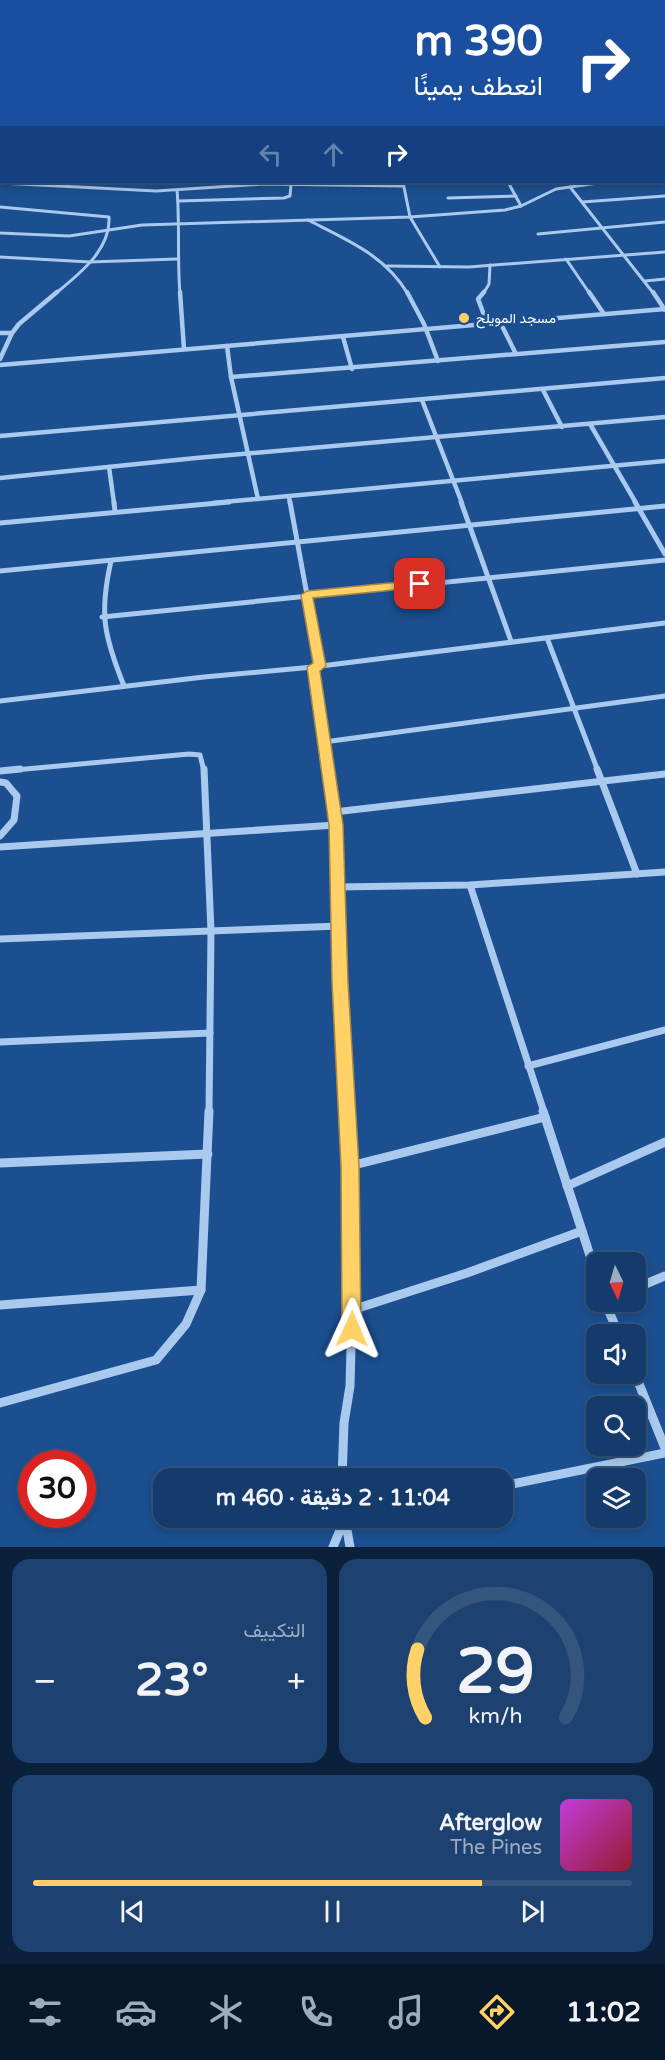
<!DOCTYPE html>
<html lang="ar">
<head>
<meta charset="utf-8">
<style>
	body { margin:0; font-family:"Varela Round",Vazirmatn,sans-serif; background:#1d4271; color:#f1f3f6; direction:rtl; height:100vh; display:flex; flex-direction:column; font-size:22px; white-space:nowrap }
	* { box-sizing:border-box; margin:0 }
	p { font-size:20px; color:#9dadc1 }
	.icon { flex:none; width:33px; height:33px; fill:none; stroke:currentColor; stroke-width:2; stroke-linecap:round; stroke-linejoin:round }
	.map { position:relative; height:1547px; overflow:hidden; direction:ltr }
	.details { display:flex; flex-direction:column; gap:12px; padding:12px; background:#0b203b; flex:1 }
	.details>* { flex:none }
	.guide { position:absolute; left:0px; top:0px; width:666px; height:183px; box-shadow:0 3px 9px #0003,0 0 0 2px #33557e; direction:rtl; background:#1a4fa0; color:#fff; overflow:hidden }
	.needle { width:39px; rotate:175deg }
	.buttons { position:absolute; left:586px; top:1252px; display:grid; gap:12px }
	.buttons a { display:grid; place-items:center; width:60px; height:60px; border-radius:12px; background:#143b6b; box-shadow:0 3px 9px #0003,0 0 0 2px #33557e; font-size:30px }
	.speed { position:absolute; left:18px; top:1450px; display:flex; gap:12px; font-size:30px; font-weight:700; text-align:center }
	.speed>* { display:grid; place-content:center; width:78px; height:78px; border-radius:50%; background:#143b6b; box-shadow:0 3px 9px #0003,0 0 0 2px #33557e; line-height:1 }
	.speed .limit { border:9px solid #d22; background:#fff; color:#111 }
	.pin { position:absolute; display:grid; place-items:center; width:51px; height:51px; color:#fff; margin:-26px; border-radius:12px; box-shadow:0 3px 9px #0006 }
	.me { position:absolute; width:66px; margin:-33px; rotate:1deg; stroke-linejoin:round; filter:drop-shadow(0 0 4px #0008) }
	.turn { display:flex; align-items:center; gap:21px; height:126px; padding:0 24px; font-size:27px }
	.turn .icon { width:78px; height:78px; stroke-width:2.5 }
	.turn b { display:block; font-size:42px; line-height:51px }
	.lanes { display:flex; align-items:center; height:57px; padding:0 24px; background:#0003; justify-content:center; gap:30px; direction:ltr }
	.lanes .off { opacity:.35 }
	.big { font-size:45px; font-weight:800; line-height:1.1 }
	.details .card { flex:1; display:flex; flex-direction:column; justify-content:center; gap:9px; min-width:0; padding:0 21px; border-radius:18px; background:#1d4271 }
	.details .dial { align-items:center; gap:0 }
	.dial svg { height:156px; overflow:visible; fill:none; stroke:#33557e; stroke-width:7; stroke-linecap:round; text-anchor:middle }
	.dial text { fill:#f1f3f6; stroke:none }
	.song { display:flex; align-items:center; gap:18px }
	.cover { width:72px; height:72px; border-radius:9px; background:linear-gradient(135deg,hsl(290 70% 55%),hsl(350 70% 35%)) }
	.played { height:6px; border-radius:3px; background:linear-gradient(90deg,#ffd166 75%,#33557e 75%) }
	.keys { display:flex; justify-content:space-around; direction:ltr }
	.heat { display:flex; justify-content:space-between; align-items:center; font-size:33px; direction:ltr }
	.details .tiles { flex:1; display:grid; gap:12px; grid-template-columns:1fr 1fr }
	.card:last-child { grid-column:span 2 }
	.trip { position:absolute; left:153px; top:1468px; width:360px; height:60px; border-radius:18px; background:#143b6b; box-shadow:0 3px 9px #0003,0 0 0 2px #33557e; font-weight:800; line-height:60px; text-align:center; direction:rtl }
	.dock { display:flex; height:96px; justify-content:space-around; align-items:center; background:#08182b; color:#9dadc1 }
	.dock .icon { width:42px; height:42px }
	.dock .active { color:#ffd166 }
	.dock b { font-size:27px; color:#f1f3f6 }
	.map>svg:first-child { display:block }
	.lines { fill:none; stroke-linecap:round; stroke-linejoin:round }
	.minor-far5 { stroke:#a9c9ee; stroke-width:2 }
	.minor-far4 { stroke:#a9c9ee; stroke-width:3 }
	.minor-far3 { stroke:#a9c9ee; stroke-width:4.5 }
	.minor-far2 { stroke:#a9c9ee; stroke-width:5 }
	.minor-far1 { stroke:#a9c9ee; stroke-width:7 }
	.minor { stroke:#a9c9ee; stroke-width:9 }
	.primary { fill:#f0f6ff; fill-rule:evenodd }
	.route { fill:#ffd166; stroke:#a68842; stroke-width:1.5 }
	.poi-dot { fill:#ffd166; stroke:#1b4f8f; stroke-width:2 }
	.labels { text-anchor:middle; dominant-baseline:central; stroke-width:6; stroke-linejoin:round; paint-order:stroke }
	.far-poi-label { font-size:14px; fill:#fff; stroke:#1b4f8f; text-anchor:start }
</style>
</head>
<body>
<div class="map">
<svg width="665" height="1547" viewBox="0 0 665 1547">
	<rect width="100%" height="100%" fill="#1b4f8f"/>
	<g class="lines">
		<!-- minor-far5 -->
		<g class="minor-far5">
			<polyline points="570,0 582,2"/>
			<polyline points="263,2 273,0"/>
			<polyline points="323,2 378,0"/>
			<polyline points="0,89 2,85"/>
		</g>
		<!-- minor-far4 -->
		<g class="minor-far4">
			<polyline points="403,182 410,217 440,267"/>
			<polyline points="508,182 521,206"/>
			<polyline points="0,183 156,191 264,184 403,186"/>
			<polyline points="570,187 654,294"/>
			<path d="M177,190c3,35 0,69 3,104"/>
			<polyline points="448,198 516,196"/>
			<polyline points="179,201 284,198 290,196 291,184"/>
			<polyline points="582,202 665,196"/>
			<path d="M0,207l109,10c2,33 -30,57 -54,77"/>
			<path d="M308,220c39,20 77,35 100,74"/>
			<polyline points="0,233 69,236 142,225 410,217 505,210 521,206 556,189 605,182"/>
			<polyline points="538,234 665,222"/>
			<polyline points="0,257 90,262 177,259"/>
			<polyline points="566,259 590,294"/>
			<polyline points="387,266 469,267 665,252"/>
			<polyline points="645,281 665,279"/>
			<polyline points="483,294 489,284 490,265"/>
		</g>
		<!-- minor-far3 -->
		<g class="minor-far3">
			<polyline points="180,292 184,349"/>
			<polyline points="407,292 424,324 438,361"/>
			<polyline points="484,292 478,299 487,323"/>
			<polyline points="589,292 604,314"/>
			<polyline points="653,292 665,310"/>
			<polyline points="500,322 516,354"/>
			<polyline points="0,333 12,333"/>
			<polyline points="343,337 352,369"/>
			<polyline points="227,346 231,377 258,499"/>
			<polyline points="0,359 12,333 19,324 57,292"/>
			<polyline points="0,365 665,309"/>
			<polyline points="231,377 665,342"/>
			<polyline points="543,390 562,427"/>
			<polyline points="422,400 462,503"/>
			<polyline points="590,424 636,503"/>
			<polyline points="0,436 665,378"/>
			<polyline points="109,467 114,503"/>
			<polyline points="0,478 196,458 665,417"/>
			<polyline points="289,497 290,503"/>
			<polyline points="213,503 665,461"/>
		</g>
		<!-- minor-far2 -->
		<g class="minor-far2">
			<polyline points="114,502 115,512"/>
			<polyline points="290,502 320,666"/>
			<polyline points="461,502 511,641"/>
			<polyline points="635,502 665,554"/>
			<polyline points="0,523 229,502"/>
			<path d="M111,561c-12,53 -7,75 13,125"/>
			<polyline points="0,571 665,506"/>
			<polyline points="102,617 665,560"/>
			<polyline points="547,638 598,771"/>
			<polyline points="313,667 328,771"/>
			<polyline points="0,701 204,677 313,667 665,623"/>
			<polyline points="324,742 665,696"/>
			<polyline points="4,771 189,754 200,755 204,771"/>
		</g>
		<!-- minor-far1 -->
		<g class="minor-far1">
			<polyline points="204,769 211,931 209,1112"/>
			<polyline points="328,769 336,825 340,982 347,1112"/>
			<polyline points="597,769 637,874"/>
			<polyline points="0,771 20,769"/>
			<polyline points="0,782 6,783 17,796 14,820 0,836"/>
			<polyline points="334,812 665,774"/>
			<polyline points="0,847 336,825"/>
			<polyline points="470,885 544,1112"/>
			<polyline points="338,887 470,885 665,872"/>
			<polyline points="0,939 339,926"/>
			<polyline points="0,1042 210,1033"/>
			<polyline points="528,1066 665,1030"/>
		</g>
		<!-- minor -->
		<g class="minor">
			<polyline points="543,1111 597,1277"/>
			<polyline points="0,1163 208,1154"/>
			<polyline points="350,1166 545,1117"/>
			<polyline points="567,1186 665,1142"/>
			<polyline points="636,1288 665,1276"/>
			<polyline points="605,1302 619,1335"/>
			<polyline points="0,1305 201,1290"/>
			<polyline points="352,1310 467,1273 582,1231"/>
			<polyline points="635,1374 665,1448"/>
			<polyline points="0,1403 156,1360 186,1324 201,1290 209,1111"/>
			<polyline points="342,1479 344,1423 350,1386 352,1310 347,1111"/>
			<polyline points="502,1486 665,1453"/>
			<polyline points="345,1518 350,1547"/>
			<polyline points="333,1547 345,1518"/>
		</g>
		<!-- primary -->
		<g class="primary">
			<rect x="0" y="20" width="2" height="4"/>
			<rect x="664" y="21" width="1" height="4"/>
		</g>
	</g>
	<!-- route -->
	<polygon class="route" points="420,580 424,581 424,587 313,598 326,666 320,671 343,825 348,982 359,1166 361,1329 359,1336 352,1339 345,1336 342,1329 341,1166 332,982 329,825 307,667 313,663 301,595 307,591"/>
	<!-- markers -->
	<circle class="poi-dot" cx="464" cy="318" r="6"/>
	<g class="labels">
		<!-- far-poi labels -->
		<g class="far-poi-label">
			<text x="476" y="318">مسجد المويلح</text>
		</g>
	</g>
</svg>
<div class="buttons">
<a><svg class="needle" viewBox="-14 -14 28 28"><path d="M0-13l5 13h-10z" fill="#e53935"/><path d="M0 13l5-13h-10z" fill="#9dadc1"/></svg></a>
<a><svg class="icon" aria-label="sound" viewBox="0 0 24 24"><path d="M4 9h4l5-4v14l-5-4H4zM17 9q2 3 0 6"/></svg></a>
<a><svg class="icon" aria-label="search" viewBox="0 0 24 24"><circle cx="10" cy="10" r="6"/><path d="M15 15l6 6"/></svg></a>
<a><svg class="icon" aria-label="layers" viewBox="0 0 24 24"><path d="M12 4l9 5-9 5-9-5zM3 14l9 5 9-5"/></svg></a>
</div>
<div class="speed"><div class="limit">30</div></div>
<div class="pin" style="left:420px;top:584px;background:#d93025"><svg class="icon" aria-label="arrive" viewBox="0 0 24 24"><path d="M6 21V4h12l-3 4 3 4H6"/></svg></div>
<svg class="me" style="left:352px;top:1329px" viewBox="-20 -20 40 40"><path d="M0-17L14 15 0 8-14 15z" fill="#ffd166" stroke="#fff" stroke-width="4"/></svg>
<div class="trip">11:04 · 2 دقيقة · 460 m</div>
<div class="guide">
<div class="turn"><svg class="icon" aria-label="right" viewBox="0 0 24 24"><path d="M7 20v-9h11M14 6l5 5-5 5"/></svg><div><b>390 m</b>انعطف يمينًا</div></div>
<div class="lanes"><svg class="icon off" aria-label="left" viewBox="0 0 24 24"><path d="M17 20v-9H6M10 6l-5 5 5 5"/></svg><svg class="icon off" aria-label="ahead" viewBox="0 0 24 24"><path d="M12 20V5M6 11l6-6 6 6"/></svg><svg class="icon" aria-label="right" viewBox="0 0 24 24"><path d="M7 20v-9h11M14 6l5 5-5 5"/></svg></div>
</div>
</div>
<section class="details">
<div class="tiles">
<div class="card dial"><svg viewBox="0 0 100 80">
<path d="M14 69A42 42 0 1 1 86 69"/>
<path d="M14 69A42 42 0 0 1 10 34" stroke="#ffd166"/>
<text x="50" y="56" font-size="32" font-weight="700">29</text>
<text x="50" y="72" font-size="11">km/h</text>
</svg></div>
<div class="card"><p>التكييف</p>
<div class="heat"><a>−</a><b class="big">23°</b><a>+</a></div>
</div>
<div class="card">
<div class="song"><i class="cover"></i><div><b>Afterglow</b><p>The Pines</p></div></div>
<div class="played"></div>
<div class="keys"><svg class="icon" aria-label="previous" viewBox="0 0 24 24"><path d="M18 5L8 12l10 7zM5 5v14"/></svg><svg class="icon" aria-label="pause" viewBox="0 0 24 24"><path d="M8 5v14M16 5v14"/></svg><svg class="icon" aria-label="next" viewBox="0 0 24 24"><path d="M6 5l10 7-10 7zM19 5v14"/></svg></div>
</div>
</div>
</section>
<nav class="dock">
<b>11:02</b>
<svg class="icon active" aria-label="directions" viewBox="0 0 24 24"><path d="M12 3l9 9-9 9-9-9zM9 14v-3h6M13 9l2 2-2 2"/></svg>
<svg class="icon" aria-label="music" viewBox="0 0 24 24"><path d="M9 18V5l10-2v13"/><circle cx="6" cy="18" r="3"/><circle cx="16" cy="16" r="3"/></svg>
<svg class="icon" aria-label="phone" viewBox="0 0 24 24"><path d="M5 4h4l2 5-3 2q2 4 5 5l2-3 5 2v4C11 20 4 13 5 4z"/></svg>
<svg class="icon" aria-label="climate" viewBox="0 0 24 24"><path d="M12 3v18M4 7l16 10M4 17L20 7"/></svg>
<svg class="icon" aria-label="car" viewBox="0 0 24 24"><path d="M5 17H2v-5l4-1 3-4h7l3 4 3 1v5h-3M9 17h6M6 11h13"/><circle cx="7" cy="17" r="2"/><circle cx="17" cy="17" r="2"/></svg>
<svg class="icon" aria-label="filters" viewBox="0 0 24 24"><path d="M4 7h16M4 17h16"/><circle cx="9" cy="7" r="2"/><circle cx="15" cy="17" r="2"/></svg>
</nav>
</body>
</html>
